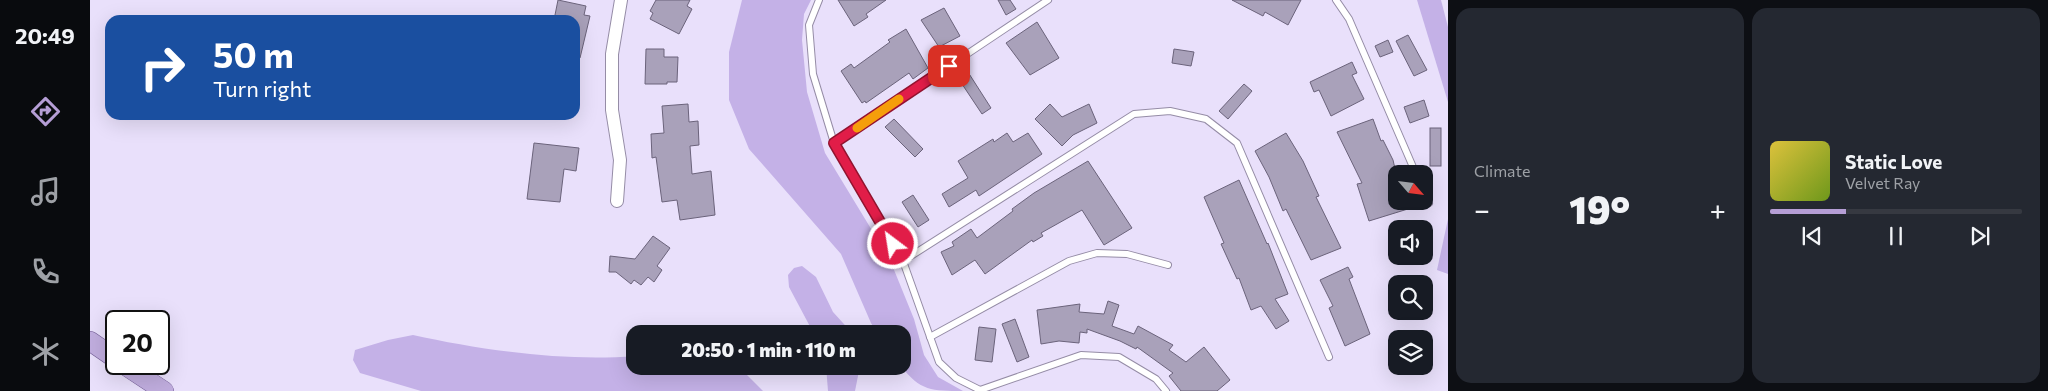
<!DOCTYPE html>
<html lang="en">
<head>
<meta charset="utf-8">
<style>
	body { margin:0; font-family:Commissioner,sans-serif; background:#242831; color:#f1f3f6; height:100vh; display:flex; flex-direction:column; font-size:19px; white-space:nowrap }
	* { box-sizing:border-box; margin:0 }
	p { font-size:16px; color:#9ea1a6 }
	.icon { flex:none; width:28px; height:28px; fill:none; stroke:currentColor; stroke-width:2; stroke-linecap:round; stroke-linejoin:round }
	.map { position:relative; flex:1; overflow:hidden }
	.details { display:flex; flex-direction:column; gap:8px; padding:8px; background:#0d0f14; width:600px }
	.details>* { flex:none }
	.guide { position:absolute; left:15px; top:15px; width:475px; height:105px; border-radius:15px; box-shadow:0 5px 20px #0002; background:#1a4fa0; color:#fff; overflow:hidden }
	.needle { width:32px; rotate:118deg }
	.buttons { position:absolute; left:1298px; top:165px; display:grid; gap:10px }
	.buttons a { display:grid; place-items:center; width:45px; height:45px; border-radius:10px; background:#171b24; box-shadow:0 5px 20px #0002; font-size:25px }
	.speed { position:absolute; left:15px; top:310px; display:flex; gap:10px; font-size:25px; font-weight:700; text-align:center }
	.speed>* { display:grid; place-content:center; width:65px; height:65px; border-radius:50%; background:#171b24; box-shadow:0 5px 20px #0002; line-height:1 }
	.speed .limit { border:2px solid #111; border-radius:8px; background:#fff; color:#111 }
	.pin { position:absolute; display:grid; place-items:center; width:42px; height:42px; color:#fff; margin:-21px; border-radius:10px; box-shadow:0 2px 8px #0006 }
	.me { position:absolute; width:55px; margin:-28px; rotate:329deg; stroke-linejoin:round; filter:drop-shadow(0 0 4px #0008) }
	.turn { display:flex; align-items:center; gap:18px; height:105px; padding:0 25px; font-size:22px }
	.turn .icon { width:65px; height:65px; stroke-width:2.5 }
	.turn b { display:block; font-size:35px; line-height:42px }
	.big { font-size:38px; font-weight:800; line-height:1.1 }
	.details .tile { flex:1; display:flex; flex-direction:column; justify-content:center; gap:8px; min-width:0; padding:0 18px; border-radius:15px; background:#242831 }
	.song { display:flex; align-items:center; gap:15px }
	.cover { width:60px; height:60px; border-radius:8px; background:linear-gradient(135deg,hsl(50 70% 55%),hsl(80 70% 35%)) }
	.played { height:5px; border-radius:2px; background:linear-gradient(90deg,#b59ed5 30%,#363941 30%) }
	.keys { display:flex; justify-content:space-around; direction:ltr }
	.heat { display:flex; justify-content:space-between; align-items:center; font-size:28px; direction:ltr }
	.details .tiles { flex:1; display:grid; gap:8px; grid-template-columns:repeat(2,1fr) }
	.trip { position:absolute; left:536px; top:325px; width:285px; height:50px; border-radius:15px; background:#171b24; box-shadow:0 5px 20px #0002; font-weight:800; line-height:50px; text-align:center }
	main { display:flex; flex:1; min-height:0 }
	.tabs { display:flex; flex-direction:column; width:90px; justify-content:space-around; align-items:center; background:#090b0e; color:#9ea1a6 }
	.tabs .icon { width:35px; height:35px }
	.tabs .on { color:#b59ed5 }
	.tabs b { font-size:22px; color:#f1f3f6 }
	.map>svg:first-child { display:block }
	.green { fill:#c4b1e7 }
	.building { fill:#a9a1ba; stroke:#6b637b }
	.lines { fill:none; stroke-linecap:round; stroke-linejoin:round }
	.lane-casing { stroke:#958ca6; stroke-width:8 }
	.street-casing { stroke:#958ca6; stroke-width:14 }
	.primary-casing { stroke:#715b94; stroke-width:20 }
	.lane { stroke:#fff; stroke-width:6 }
	.street { stroke:#fff; stroke-width:12 }
	.primary { stroke:#c0adde; stroke-width:19 }
	.route-casing { stroke:#92132f; stroke-width:12 }
	.route { stroke:#e11d48; stroke-width:9 }
	.slow { stroke:#f59e0b; stroke-width:9 }
</style>
</head>
<body>
<main>
<nav class="tabs">
<b>20:49</b>
<svg class="icon on" aria-label="directions" viewBox="0 0 24 24"><path d="M12 3l9 9-9 9-9-9zM9 14v-3h6M13 9l2 2-2 2"/></svg>
<svg class="icon" aria-label="music" viewBox="0 0 24 24"><path d="M9 18V5l10-2v13"/><circle cx="6" cy="18" r="3"/><circle cx="16" cy="16" r="3"/></svg>
<svg class="icon" aria-label="phone" viewBox="0 0 24 24"><path d="M5 4h4l2 5-3 2q2 4 5 5l2-3 5 2v4C11 20 4 13 5 4z"/></svg>
<svg class="icon" aria-label="climate" viewBox="0 0 24 24"><path d="M12 3v18M4 7l16 10M4 17L20 7"/></svg>
</nav>
<div class="map">
<svg width="1358" height="391" viewBox="0 0 1358 391">
	<rect width="100%" height="100%" fill="#e9e0fb"/>
	<!-- green -->
	<g class="green">
		<path d="M652,0h69l-7,14 -2,26 5,52 18,61 65,107 24,59 10,36 14,22 25,14c-31,0 -43,0 -62,-25h1v-32h-24l-7,-11 -30,-69 -92,-105 -20,-49v-48z"/>
		<polygon points="1327,0 1351,0 1358,27 1358,102"/>
		<polygon points="1358,219 1358,274 1347,270"/>
		<polygon points="712,266 726,277 743,312 763,334 724,334 699,287 698,275 704,268"/>
		<path d="M323,335c68,15 152,27 222,21v10h107l3,7 18,18h-342l-61,-18 -7,-13 2,-10 33,-10z"/>
		<polygon points="736,366 770,366 765,391 738,391"/>
	</g>
	<!-- building -->
	<g class="building">
		<polygon points="468,0 496,6 494,15 500,16 490,58 485,57 485,20 464,20"/>
		<polygon points="566,0 600,0 597,6 602,9 589,34 560,19 563,13 560,11"/>
		<polygon points="748,0 796,0 776,14 778,17 764,26"/>
		<polygon points="908,0 920,0 926,9 916,15"/>
		<polygon points="1142,0 1211,0 1198,25 1175,12 1173,16"/>
		<polygon points="854,8 870,36 849,47 831,20"/>
		<polygon points="947,22 969,58 940,75 916,43"/>
		<polygon points="816,29 838,68 823,79 819,73 776,103 775,101 772,103 751,71 761,64 764,68 800,42 798,40"/>
		<polygon points="1318,35 1337,70 1324,76 1306,41"/>
		<polygon points="1298,40 1303,52 1290,57 1285,46"/>
		<polygon points="556,49 574,49 574,57 588,57 587,82 577,82 577,84 555,84"/>
		<polygon points="1084,49 1104,52 1101,66 1082,63"/>
		<polygon points="1262,62 1267,73 1262,75 1274,99 1241,116 1229,90 1224,92 1220,82"/>
		<polygon points="876,69 901,108 892,114 866,75"/>
		<polygon points="1154,84 1162,91 1138,119 1129,111"/>
		<polygon points="1334,100 1339,116 1320,123 1314,107"/>
		<polygon points="598,104 599,122 608,121 609,145 600,146 602,174 621,171 625,215 590,220 587,200 572,202 566,157 562,158 561,134 574,133 572,106"/>
		<polygon points="960,104 972,117 999,104 1007,123 983,135 972,146 945,119"/>
		<polygon points="804,119 833,149 825,157 795,127"/>
		<polygon points="1283,119 1291,141 1293,140 1303,160 1306,173 1306,201 1333,201 1334,204 1279,221 1267,184 1272,183 1247,132"/>
		<rect x="1340" y="128" width="11" height="38"/>
		<polygon points="917,133 923,142 938,133 952,154 889,196 886,190 859,207 852,194 878,178 868,161 903,139 904,142"/>
		<polygon points="1196,133 1213,161 1229,196 1226,197 1251,248 1221,260 1196,209 1193,211 1179,177 1165,151"/>
		<polygon points="444,143 489,148 486,171 474,169 470,202 437,199"/>
		<polygon points="998,161 1042,228 1014,245 992,210 951,233 953,236 943,242 942,240 895,274 885,260 862,275 851,252 864,246 862,242 881,229 887,238 923,211 922,209 944,193"/>
		<polygon points="1149,180 1177,244 1178,243 1198,294 1185,299 1199,321 1186,329 1171,306 1161,310 1149,278 1147,279 1131,244 1134,243 1114,197"/>
		<polygon points="823,195 839,220 828,227 812,202"/>
		<polygon points="563,236 580,248 567,266 572,270 564,282 558,277 551,285 544,280 541,284 526,272 519,272 520,256 545,259"/>
		<polygon points="1258,267 1263,277 1259,279 1280,334 1255,346 1239,308 1243,306 1230,280"/>
		<polygon points="1018,301 1029,305 1022,326 1044,334 1048,326 1083,345 1079,350 1096,362 1114,347 1140,380 1127,391 1091,391 1079,376 1083,373 1047,347 1046,349 1030,341 997,329 997,333 990,332 989,343 969,341 951,344 947,310 990,304 989,312 1014,314"/>
		<polygon points="925,319 939,357 927,362 912,324"/>
		<polygon points="889,327 906,329 902,362 885,360"/>
	</g>
	<g class="lines">
		<!-- lane casing -->
		<g class="lane-casing">
			<g id="lane">
				<polyline points="729,0 719,25 723,74 744,143 813,261 849,362 866,378 892,391"/>
				<polyline points="1246,0 1259,19 1326,174"/>
				<polyline points="744,143 958,0"/>
				<polyline points="1334,191 1339,203"/>
				<polyline points="813,261 1044,114 1080,111 1116,119 1147,143 1239,357"/>
				<polyline points="840,337 979,261 1007,253 1037,254 1078,265"/>
				<polyline points="890,390 991,355 1029,357 1066,379 1076,391"/>
			</g>
		</g>
		<!-- street casing -->
		<g class="street-casing">
			<polyline id="street" points="527,201 530,160 522,110 522,54 531,0"/>
		</g>
		<!-- primary casing -->
		<g class="primary-casing">
			<g id="primary">
				<polyline points="0,341 26,359"/>
				<polyline points="33,364 74,391"/>
			</g>
		</g>
		<!-- lane -->
		<use href="#lane" class="lane"/>
		<!-- street -->
		<use href="#street" class="street"/>
		<!-- primary -->
		<use href="#primary" class="primary"/>
	</g>
	<g class="lines">
		<!-- route casing -->
		<g class="route-casing">
			<polyline id="route" points="803,244 744,143 859,66"/>
		</g>
		<!-- route -->
		<use href="#route" class="route"/>
		<!-- slow -->
		<polyline class="slow" points="767,128 809,99"/>
	</g>
</svg>
<div class="buttons">
<a><svg class="needle" viewBox="-14 -14 28 28"><path d="M0-13l5 13h-10z" fill="#e53935"/><path d="M0 13l5-13h-10z" fill="#9ea1a6"/></svg></a>
<a><svg class="icon" aria-label="sound" viewBox="0 0 24 24"><path d="M4 9h4l5-4v14l-5-4H4zM17 9q2 3 0 6"/></svg></a>
<a><svg class="icon" aria-label="search" viewBox="0 0 24 24"><circle cx="10" cy="10" r="6"/><path d="M15 15l6 6"/></svg></a>
<a><svg class="icon" aria-label="layers" viewBox="0 0 24 24"><path d="M12 4l9 5-9 5-9-5zM3 14l9 5 9-5"/></svg></a>
</div>
<div class="speed"><div class="limit">20</div></div>
<div class="pin" style="left:859px;top:66px;background:#d93025"><svg class="icon" aria-label="arrive" viewBox="0 0 24 24"><path d="M6 21V4h12l-3 4 3 4H6"/></svg></div>
<svg class="me" style="left:803px;top:244px" viewBox="-20 -20 40 40"><circle r="17" fill="#e11d48" stroke="#fff" stroke-width="3"/><path d="M0-11L8 9 0 5-8 9z" fill="#fff"/></svg>
<div class="trip">20:50 · 1 min · 110 m</div>
<div class="guide">
<div class="turn"><svg class="icon" aria-label="right" viewBox="0 0 24 24"><path d="M7 20v-9h11M14 6l5 5-5 5"/></svg><div><b>50 m</b>Turn right</div></div>
</div>
</div>
<section class="details">
<div class="tiles">
<div class="tile"><p>Climate</p>
<div class="heat"><a>−</a><b class="big">19°</b><a>+</a></div>
</div>
<div class="tile">
<div class="song"><i class="cover"></i><div><b>Static Love</b><p>Velvet Ray</p></div></div>
<div class="played"></div>
<div class="keys"><svg class="icon" aria-label="previous" viewBox="0 0 24 24"><path d="M18 5L8 12l10 7zM5 5v14"/></svg><svg class="icon" aria-label="pause" viewBox="0 0 24 24"><path d="M8 5v14M16 5v14"/></svg><svg class="icon" aria-label="next" viewBox="0 0 24 24"><path d="M6 5l10 7-10 7zM19 5v14"/></svg></div>
</div>
</div>
</section>
</main>
</body>
</html>
